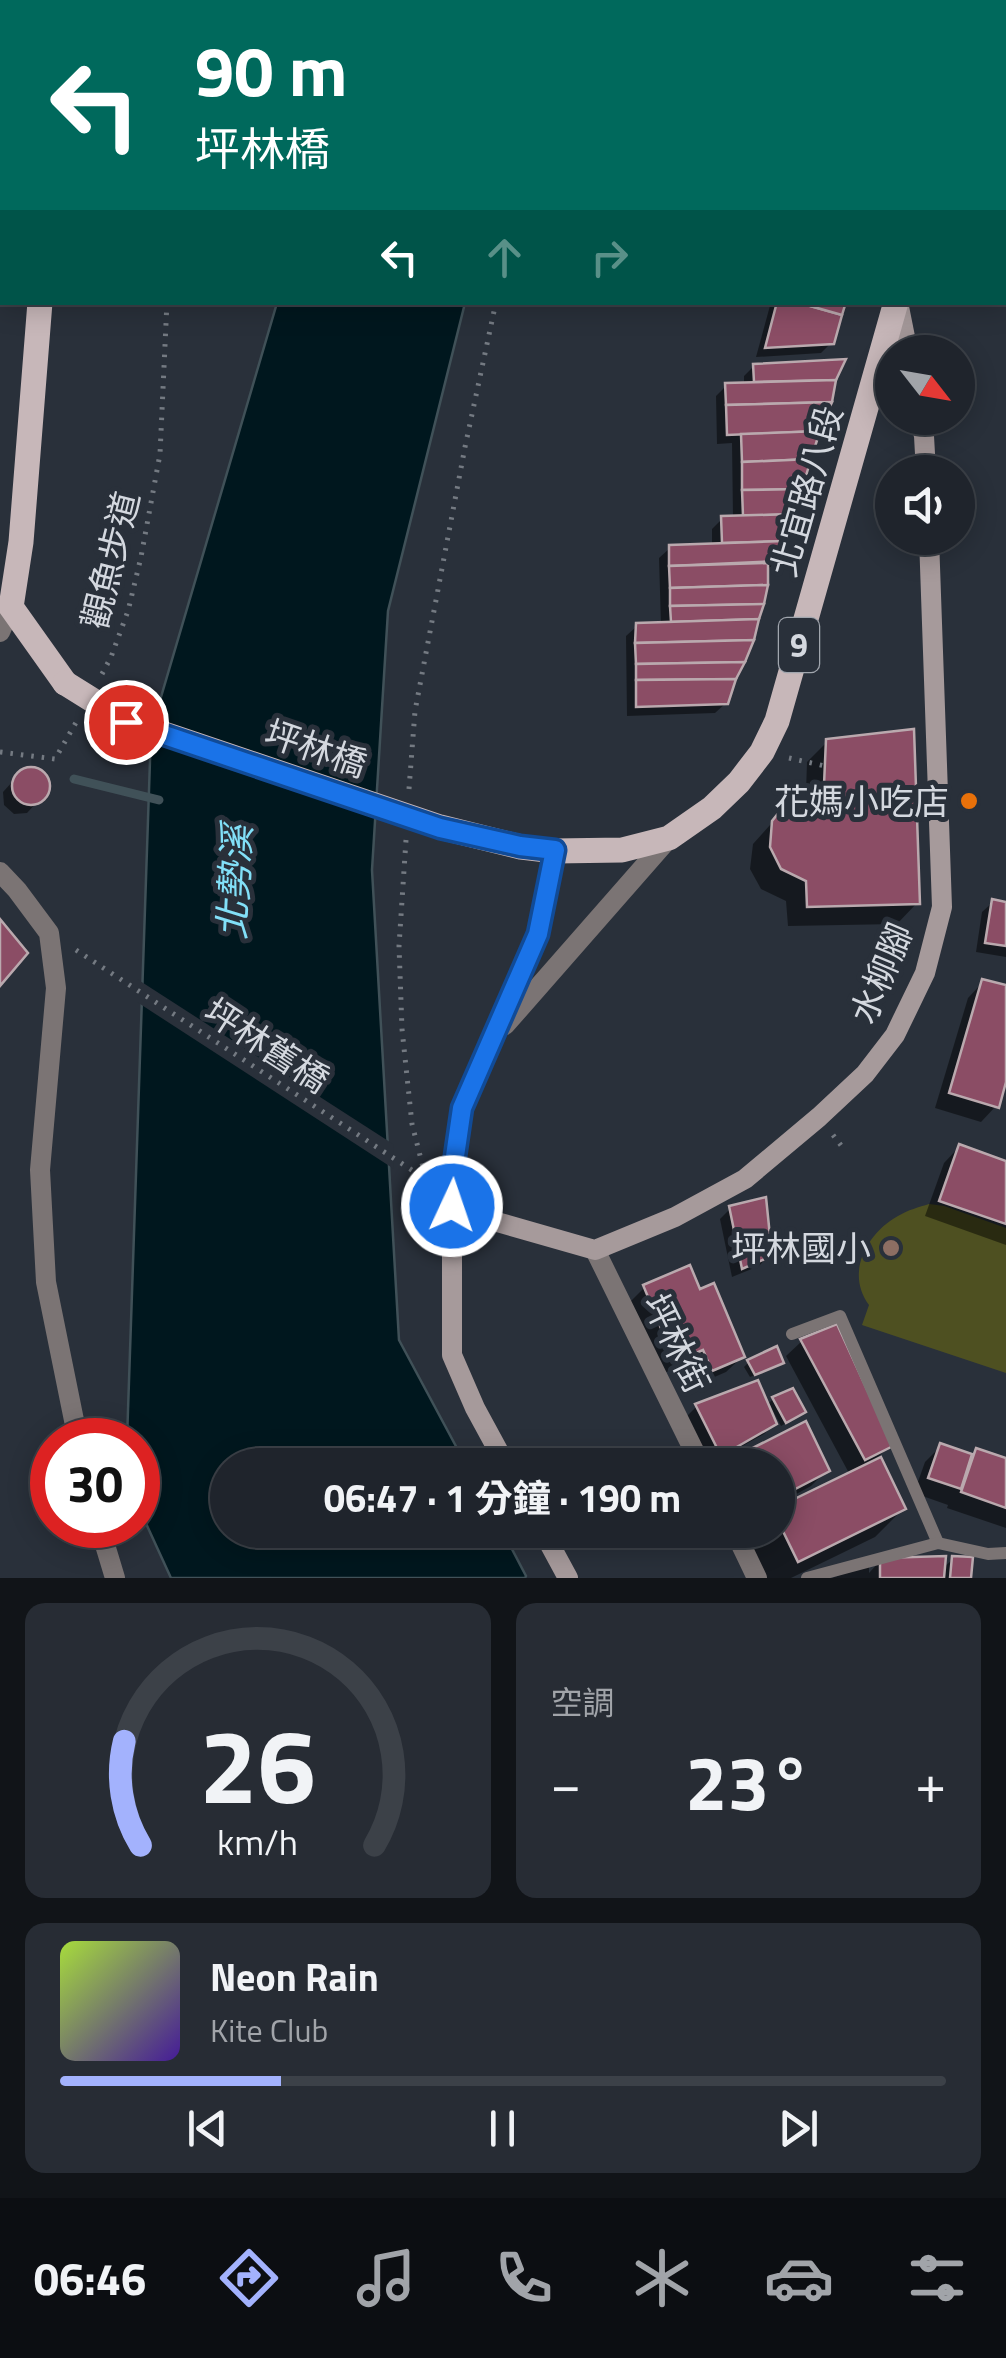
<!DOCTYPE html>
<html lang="zh-TW">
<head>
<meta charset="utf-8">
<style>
	body { margin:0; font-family:"Titillium Web","Noto Sans TC",sans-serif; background:#272c34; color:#f1f3f6; height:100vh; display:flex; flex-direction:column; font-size:38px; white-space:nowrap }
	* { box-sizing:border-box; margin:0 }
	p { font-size:32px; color:#a1a4a9 }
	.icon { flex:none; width:55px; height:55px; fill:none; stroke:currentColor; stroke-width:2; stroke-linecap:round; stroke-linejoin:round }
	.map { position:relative; height:1578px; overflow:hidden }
	.panel { display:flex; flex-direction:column; gap:25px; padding:25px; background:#111418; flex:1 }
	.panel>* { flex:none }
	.guide { position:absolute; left:0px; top:0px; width:1008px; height:305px; box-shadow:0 5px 25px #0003,0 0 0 2px #3c4148; background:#00695c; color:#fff; overflow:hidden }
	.needle { width:65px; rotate:121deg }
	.controls { position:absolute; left:875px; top:335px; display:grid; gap:20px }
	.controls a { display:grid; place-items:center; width:100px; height:100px; border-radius:50%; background:#1f242c; box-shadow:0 5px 25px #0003,0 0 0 2px #3c4148; font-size:50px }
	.speed { position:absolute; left:30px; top:1418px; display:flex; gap:20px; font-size:50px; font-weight:700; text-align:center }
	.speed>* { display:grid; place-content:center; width:130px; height:130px; border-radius:50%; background:#1f242c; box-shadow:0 5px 25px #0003,0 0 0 2px #3c4148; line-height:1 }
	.speed .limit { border:15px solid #d22; background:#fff; color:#111 }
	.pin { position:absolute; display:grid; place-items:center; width:85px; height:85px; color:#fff; margin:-42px; border:5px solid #fff; border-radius:50%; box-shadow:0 2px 10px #0007 }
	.me { position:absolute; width:110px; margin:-55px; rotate:3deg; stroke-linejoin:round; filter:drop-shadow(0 0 8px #0008) }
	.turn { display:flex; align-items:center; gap:35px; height:210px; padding:0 30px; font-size:45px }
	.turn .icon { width:130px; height:130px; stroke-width:2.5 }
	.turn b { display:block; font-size:70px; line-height:85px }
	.lanes { display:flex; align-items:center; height:95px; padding:0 30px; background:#0003; justify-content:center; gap:50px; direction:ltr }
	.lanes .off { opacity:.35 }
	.big { font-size:75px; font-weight:700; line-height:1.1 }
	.panel .card { flex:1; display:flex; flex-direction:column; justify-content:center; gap:15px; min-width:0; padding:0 35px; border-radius:20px; background:#272c34 }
	.panel .dial { align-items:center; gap:0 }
	.dial svg { height:260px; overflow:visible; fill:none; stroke:#3c4148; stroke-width:7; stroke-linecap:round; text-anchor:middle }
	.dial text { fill:#f1f3f6; stroke:none }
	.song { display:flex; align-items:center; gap:30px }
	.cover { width:120px; height:120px; border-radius:15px; background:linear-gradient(135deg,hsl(80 70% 55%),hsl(260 70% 35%)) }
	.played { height:10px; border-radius:5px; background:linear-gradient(90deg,#a3b2fd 25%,#3c4148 25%) }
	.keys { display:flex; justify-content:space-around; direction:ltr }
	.heat { display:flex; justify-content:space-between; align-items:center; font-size:55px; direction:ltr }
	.panel .tiles { flex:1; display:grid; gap:25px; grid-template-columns:1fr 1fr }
	.card:last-child { grid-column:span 2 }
	.trip { position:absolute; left:210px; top:1448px; width:585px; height:100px; border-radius:50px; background:#1f242c; box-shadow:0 5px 25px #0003,0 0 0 2px #3c4148; font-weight:700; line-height:100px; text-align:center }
	.dock { display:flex; height:160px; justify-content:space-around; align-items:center; background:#0c0e12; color:#a1a4a9 }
	.dock .icon { width:70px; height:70px }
	.dock .current { color:#a3b2fd }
	.dock b { font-size:45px; color:#f1f3f6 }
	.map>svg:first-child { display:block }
	.green { fill:#4e5021 }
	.water { fill:#00171e; stroke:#405158; stroke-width:2.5 }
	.pier { fill:#29303a }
	.shadow { fill:#0007 }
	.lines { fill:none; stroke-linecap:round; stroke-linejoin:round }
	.stream { stroke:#405158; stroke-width:9 }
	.building { fill:#8b4d65; stroke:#baa9ae; stroke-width:2.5 }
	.path { stroke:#747a82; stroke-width:5; stroke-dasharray:2.5 8; stroke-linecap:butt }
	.service { stroke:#7b7474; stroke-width:12 }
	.minor { stroke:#7b7474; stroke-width:20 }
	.tertiary { stroke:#7b7474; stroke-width:20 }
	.secondary { stroke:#a69a9b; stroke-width:20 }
	.primary { stroke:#c7b7b9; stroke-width:25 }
	.primary-bridge { stroke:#c7b7b9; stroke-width:25 }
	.route-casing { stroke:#114b97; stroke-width:25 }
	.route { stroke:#1a73e8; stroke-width:18 }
	.food-dot { fill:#e8710a; stroke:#29303a; stroke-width:4 }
	.education-dot { fill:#8d6e63; stroke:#29303a; stroke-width:4 }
	.labels { text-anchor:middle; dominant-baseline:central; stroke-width:10; stroke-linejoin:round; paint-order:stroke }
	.shield { fill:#29303a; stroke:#a1a6ae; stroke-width:2.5 }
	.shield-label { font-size:32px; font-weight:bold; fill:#d4d8df }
	.street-label { font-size:35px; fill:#d4d8df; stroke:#29303a }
	.poi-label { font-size:35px; fill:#d4d8df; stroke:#29303a; text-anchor:end }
	.water-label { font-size:38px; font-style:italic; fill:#82e0f8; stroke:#29303a }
</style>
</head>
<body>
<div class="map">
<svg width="1006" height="1578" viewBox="0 0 1006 1578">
	<rect width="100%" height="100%" fill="#29303a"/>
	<!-- green -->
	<path class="green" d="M929,1204l15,2 62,22v145l-144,-48 7,-20c-24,-32 -2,-72 29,-89 10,-6 21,-9 31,-12z"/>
	<!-- water -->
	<polygon class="water" points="277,303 465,303 388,611 372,870 399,1340 466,1465 228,1465 228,1530 502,1530 526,1576 525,1578 171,1578 138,1506 138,1440 127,1440 151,731"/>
	<!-- pier -->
	<polygon class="pier" points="137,979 393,1144 394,1169 137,1002"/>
	<!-- shadow -->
	<g class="shadow">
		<rect x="790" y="0" width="134" height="2"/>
		<polygon points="771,302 842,302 831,343 821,353 756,357"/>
		<polygon points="754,366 834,379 829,402 781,540 779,560 765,571 726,703 715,713 627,716 626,636 637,626 661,625 659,558 670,548 712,546 712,529 722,519 733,518 732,443 717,444 716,396 726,386 744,385 744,376"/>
		<polygon points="827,742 917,903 897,924 788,926 786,901 761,889 750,869 753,844 794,798 806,792 807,762"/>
		<polygon points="36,769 46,778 47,791 27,813 14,814 4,805 3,792 23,770"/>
		<polygon points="993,902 1006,904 1006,957 976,952 982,912"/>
		<polygon points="983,982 1006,988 1006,1073 996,1106 981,1122 935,1108 968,998"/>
		<polygon points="959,1147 1006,1164 1006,1245 925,1216 944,1163"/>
		<polygon points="730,1209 769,1255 759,1266 732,1277 720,1219"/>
		<polygon points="645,1287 742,1357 726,1372 696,1385 688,1363 659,1375 629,1303"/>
		<polygon points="802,1341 890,1445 878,1457 903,1509 875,1537 791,1578 764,1578 745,1540 755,1530 778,1530 778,1510 850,1475 786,1356"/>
		<polygon points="749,1362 781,1362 777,1367 750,1377 744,1367"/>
		<polygon points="773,1399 798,1416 781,1426 770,1405 767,1407 774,1424 764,1434 710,1464 687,1416 697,1406 766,1406"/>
		<polygon points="805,1425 827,1470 811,1486 778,1504 778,1465 727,1465"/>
		<polygon points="941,1446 972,1457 977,1451 1006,1461 1006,1528 947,1508 948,1505 914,1493 925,1462"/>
		<polygon points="953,1559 969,1578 832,1578 869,1564 869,1573 881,1560 942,1569"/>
	</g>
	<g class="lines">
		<!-- stream -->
		<polyline class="stream" points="74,779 159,800"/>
	</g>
	<!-- building -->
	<g class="building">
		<polygon points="800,0 927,0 926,2 799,2"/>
		<polygon points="777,302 796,302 842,315 834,344 765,348"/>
		<polygon points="796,302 846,302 842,315"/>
		<polygon points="846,359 836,380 754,382 753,364"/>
		<polygon points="836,380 832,402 726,405 725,383"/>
		<polygon points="832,402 820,431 727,435 726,405"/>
		<polygon points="820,431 811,459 742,462 741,434"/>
		<polygon points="811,459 802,489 742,490 742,462"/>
		<polygon points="802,489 795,514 743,516 742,490"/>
		<polygon points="795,514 784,541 722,543 721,516"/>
		<polygon points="784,541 781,561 669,566 669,545"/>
		<polygon points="768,563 768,585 670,588 669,566"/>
		<polygon points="768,585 764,604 670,606 670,588"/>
		<polygon points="764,604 759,619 671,622 670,606"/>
		<polygon points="759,619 754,640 635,643 636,623"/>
		<polygon points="754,640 745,662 636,664 635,643"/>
		<polygon points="745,662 736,679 636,680 636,664"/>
		<polygon points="736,679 728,704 636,707 636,680"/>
		<polygon points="914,729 920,904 807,907 806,881 781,869 770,847 772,821 792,796 813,785 824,785 826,739"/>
		<circle cx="31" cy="786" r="19"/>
		<polygon points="992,899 1006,902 1006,946 985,943"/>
		<polygon points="0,919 28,953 0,986"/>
		<polygon points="982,979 1006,985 1006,1082 999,1108 949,1093"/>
		<polygon points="959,1144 1006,1161 1006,1224 939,1201"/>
		<polygon points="766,1197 772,1256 742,1269 729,1206"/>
		<polygon points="690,1265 700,1289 714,1283 745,1357 712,1371 703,1350 675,1362 643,1285"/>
		<polygon points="837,1324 893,1446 865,1460 800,1339"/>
		<polygon points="777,1346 784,1363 755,1375 747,1360"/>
		<polygon points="758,1380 777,1424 721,1456 695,1404"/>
		<polygon points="793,1388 806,1412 786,1423 772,1397"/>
		<polygon points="806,1421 830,1471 778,1498 778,1465 730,1465 727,1461"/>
		<polygon points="940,1443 972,1454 961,1489 928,1478"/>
		<polygon points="976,1448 1006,1458 1006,1508 961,1492"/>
		<polygon points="881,1457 906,1509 798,1562 778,1521 778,1507"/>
		<polygon points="946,1556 944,1578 880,1578 880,1558"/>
		<polygon points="952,1556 973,1557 971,1578 950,1578"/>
	</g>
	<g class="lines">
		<!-- path -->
		<g class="path">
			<polyline points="193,2 194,0"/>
			<polyline points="565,2 565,0"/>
			<polyline points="102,674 111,657 128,611 141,557 160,454 167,302"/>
			<polyline points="0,752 55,759 78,719"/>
			<polyline points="789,758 825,766"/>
			<polyline points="409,789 415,711 465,447 496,302"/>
			<polyline points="406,840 399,946 402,1029 412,1124 426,1179"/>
			<polyline points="76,950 427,1180"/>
			<polyline points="833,1135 843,1148"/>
		</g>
		<!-- service -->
		<g class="service">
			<polyline points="0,37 2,41"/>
			<polyline points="0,96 2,91"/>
			<polyline points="792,1334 840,1316 938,1543"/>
			<polyline points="807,1578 938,1543 988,1554 1006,1553"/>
		</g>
		<!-- minor -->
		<g class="minor">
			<polyline points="505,1025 669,838"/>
			<polyline points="452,1206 453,1170 462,1107 538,934 555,851"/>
			<polyline points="595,1250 701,1465"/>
			<polyline points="734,1530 757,1578"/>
		</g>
		<!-- tertiary -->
		<g class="tertiary">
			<polyline points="0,632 11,607"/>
			<polyline points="0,872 17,890 49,933 56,988 40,1170 46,1282 78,1440"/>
			<polyline points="99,1525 115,1578"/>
		</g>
		<!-- secondary -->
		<g class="secondary">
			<polyline points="898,302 908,352"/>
			<polyline points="920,418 924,436 926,472"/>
			<polyline points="506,1465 475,1408 452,1355 452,1206 497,1222 595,1250 675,1217 745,1179 819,1117 865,1074 895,1035 925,973 942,907 929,538"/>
			<polyline points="542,1530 568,1578"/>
		</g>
		<!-- primary -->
		<g class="primary">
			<polyline points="973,2 974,0"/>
			<polyline points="0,123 2,131"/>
			<polyline points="40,302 21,542 11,607 65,683"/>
			<polyline points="555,851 622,850 669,838 712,808 739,782 762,752 777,721 896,302"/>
		</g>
		<!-- primary-bridge -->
		<polyline class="primary-bridge" points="65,683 126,721 440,827 521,847 555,851"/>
	</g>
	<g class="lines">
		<!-- route casing -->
		<g class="route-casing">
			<polyline id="route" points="126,722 440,828 520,846 555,850 538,934 462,1108 453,1170 452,1206"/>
		</g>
		<!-- route -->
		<use href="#route" class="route"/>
	</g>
	<!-- markers -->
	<circle class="food-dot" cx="969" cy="801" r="10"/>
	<circle class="education-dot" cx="891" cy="1248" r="10"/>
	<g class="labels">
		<!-- shield labels -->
		<rect class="shield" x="779" y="618" width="40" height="54" rx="8"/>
		<g class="shield-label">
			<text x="799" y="645">9</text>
		</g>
		<!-- street labels -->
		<g class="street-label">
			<text transform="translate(806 491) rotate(-74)">北宜路八段</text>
			<text transform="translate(110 560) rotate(-76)">觀魚步道</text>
			<text transform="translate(316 748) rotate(19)">坪林橋</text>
			<text transform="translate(881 973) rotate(-67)">水柳腳</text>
			<text transform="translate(267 1045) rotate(33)">坪林舊橋</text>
			<text transform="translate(677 1343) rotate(64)">坪林街</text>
		</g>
		<!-- poi labels -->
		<g class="poi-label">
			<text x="949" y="801">花媽小吃店</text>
			<text x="871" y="1248">坪林國小</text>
		</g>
		<!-- water labels -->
		<g class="water-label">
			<text transform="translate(234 882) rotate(-87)">北勢溪</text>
		</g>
	</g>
</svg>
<div class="controls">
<a><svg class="needle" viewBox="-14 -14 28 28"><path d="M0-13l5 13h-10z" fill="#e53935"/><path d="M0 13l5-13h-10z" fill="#a1a4a9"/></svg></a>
<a><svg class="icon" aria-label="sound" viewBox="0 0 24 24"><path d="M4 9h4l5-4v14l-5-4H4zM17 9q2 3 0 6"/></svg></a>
</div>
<div class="speed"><div class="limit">30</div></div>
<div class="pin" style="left:126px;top:722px;background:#d93025"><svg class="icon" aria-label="arrive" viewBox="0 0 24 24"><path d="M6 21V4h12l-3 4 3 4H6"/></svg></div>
<svg class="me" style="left:452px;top:1206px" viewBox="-20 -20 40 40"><circle r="17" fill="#1a73e8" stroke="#fff" stroke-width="3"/><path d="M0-11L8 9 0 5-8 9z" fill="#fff"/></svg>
<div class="trip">06:47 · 1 分鐘 · 190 m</div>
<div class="guide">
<div class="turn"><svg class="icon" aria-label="left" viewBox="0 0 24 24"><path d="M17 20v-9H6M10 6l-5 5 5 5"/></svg><div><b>90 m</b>坪林橋</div></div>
<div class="lanes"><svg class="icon" aria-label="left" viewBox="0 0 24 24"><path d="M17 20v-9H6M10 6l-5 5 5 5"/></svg><svg class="icon off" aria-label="ahead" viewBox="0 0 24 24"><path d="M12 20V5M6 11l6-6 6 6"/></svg><svg class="icon off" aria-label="right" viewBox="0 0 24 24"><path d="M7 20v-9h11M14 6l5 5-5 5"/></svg></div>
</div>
</div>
<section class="panel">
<div class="tiles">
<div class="card dial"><svg viewBox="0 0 100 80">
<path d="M14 69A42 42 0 1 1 86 69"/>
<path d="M14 69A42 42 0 0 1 9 37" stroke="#a3b2fd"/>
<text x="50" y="56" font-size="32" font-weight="700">26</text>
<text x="50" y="72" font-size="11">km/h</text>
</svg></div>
<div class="card"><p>空調</p>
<div class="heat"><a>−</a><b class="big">23°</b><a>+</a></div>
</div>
<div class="card">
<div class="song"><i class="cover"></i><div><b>Neon Rain</b><p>Kite Club</p></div></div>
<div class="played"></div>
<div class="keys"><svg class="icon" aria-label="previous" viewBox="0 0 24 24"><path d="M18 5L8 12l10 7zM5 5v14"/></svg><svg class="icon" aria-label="pause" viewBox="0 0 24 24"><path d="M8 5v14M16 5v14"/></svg><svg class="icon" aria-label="next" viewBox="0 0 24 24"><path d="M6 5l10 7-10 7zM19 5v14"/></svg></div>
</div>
</div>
</section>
<nav class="dock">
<b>06:46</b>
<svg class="icon current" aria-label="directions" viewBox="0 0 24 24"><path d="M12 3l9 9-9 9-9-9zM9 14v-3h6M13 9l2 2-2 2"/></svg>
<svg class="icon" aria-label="music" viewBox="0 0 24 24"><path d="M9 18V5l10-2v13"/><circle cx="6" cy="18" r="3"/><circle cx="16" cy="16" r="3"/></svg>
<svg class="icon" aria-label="phone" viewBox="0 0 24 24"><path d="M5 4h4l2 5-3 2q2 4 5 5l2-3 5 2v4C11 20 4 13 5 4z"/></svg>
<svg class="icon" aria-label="climate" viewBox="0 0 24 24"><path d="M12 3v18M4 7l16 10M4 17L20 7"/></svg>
<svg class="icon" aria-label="car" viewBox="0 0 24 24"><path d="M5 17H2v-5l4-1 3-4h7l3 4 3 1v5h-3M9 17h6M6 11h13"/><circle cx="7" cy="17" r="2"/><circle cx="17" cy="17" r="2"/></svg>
<svg class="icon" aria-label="filters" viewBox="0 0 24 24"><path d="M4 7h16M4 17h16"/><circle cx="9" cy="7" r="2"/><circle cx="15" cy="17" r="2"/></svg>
</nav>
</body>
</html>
